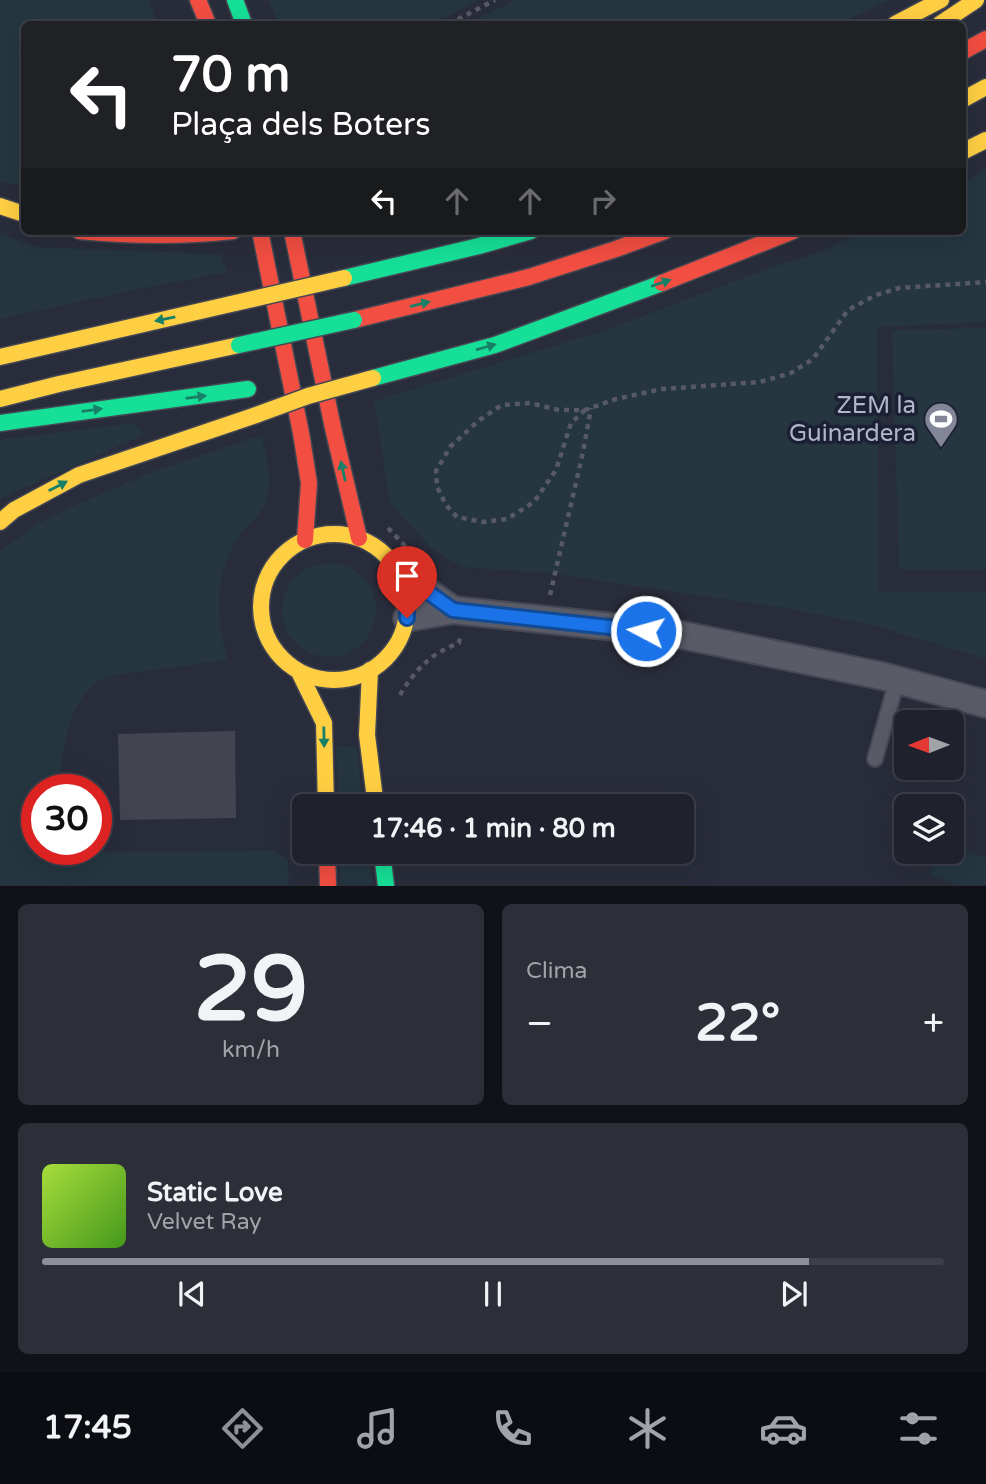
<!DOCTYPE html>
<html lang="es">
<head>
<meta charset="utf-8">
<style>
	body { margin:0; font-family:"Varela Round",sans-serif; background:#2c2e38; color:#f1f3f6; height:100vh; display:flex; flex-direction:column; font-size:26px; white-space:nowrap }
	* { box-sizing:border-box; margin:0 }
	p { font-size:23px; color:#a1a3a9 }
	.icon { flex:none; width:38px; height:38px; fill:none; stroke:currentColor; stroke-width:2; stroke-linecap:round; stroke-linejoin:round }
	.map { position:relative; height:886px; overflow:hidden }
	.details { display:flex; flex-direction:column; gap:18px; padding:18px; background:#111218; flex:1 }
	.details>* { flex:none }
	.top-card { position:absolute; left:21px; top:21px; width:945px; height:214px; border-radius:10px; box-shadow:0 7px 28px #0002,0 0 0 2px #3c3e48; background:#202124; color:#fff; overflow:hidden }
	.needle { width:46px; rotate:269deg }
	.controls { position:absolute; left:894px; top:710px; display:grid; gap:14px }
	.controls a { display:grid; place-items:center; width:70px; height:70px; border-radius:10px; background:#1f212c; box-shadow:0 7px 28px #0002,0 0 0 2px #3c3e48; font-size:35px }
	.speed { position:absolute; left:21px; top:774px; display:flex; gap:14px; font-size:35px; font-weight:700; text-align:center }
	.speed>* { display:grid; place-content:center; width:91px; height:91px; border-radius:50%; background:#1f212c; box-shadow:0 7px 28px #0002,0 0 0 2px #3c3e48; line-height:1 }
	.speed .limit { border:10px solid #d22; background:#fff; color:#111 }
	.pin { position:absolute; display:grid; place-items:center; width:60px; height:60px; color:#fff; margin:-72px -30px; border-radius:50% 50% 50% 0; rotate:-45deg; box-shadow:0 0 7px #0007 }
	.pin .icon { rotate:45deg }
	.me { position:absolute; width:77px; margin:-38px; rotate:276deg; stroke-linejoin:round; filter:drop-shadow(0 0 5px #0008) }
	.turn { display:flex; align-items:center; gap:24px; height:147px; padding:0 35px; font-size:32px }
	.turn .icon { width:91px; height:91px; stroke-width:2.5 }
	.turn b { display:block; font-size:49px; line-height:60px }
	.lanes { display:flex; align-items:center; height:66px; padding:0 35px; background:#0003; justify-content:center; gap:35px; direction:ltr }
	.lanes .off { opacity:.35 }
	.big { font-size:52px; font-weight:700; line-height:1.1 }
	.details .tile { flex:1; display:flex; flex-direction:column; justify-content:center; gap:10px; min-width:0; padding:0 24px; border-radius:10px; background:#2c2e38 }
	.details .dial { align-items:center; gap:0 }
	.dial b { font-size:91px; line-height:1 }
	.song { display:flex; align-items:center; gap:21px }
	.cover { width:84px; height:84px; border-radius:10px; background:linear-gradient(135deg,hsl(80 70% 55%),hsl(100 70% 35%)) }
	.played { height:7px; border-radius:4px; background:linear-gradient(90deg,#8c9099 85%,#3c3e48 85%) }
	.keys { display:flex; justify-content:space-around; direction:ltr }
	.heat { display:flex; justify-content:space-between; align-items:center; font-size:38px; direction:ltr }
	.details .tiles { flex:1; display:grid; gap:18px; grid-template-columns:1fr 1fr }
	.tile:last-child { grid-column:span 2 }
	.trip { position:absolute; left:292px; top:794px; width:402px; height:70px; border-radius:10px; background:#1f212c; box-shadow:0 7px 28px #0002,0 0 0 2px #3c3e48; font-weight:700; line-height:70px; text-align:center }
	.tab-bar { display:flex; height:112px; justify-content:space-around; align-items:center; background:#0c0d12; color:#a1a3a9 }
	.tab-bar .icon { width:49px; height:49px }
	.tab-bar .current { color:#8c9099 }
	.tab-bar b { font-size:32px; color:#f1f3f6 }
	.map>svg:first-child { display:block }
	.green { fill:#253641 }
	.building { fill:#424550 }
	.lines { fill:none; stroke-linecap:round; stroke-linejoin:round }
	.lane-casing { stroke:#454853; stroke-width:18 }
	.street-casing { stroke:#454853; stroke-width:30 }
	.fast-casing { stroke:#454853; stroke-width:19 }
	.slow-casing { stroke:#454853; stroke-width:19 }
	.jam-casing { stroke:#454853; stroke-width:19 }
	.path { stroke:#575a64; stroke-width:4.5; stroke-dasharray:5 5; stroke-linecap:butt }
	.lane { stroke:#595b67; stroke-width:14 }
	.street { stroke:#595b67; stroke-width:26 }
	.fast { stroke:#16e098; stroke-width:16 }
	.slow { stroke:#ffcf43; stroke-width:16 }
	.jam { stroke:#f24e42; stroke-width:16 }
	.fast-bridge-casing { stroke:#464855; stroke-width:19; stroke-linecap:butt }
	.slow-bridge-casing { stroke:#464855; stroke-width:19; stroke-linecap:butt }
	.fast-bridge { stroke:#16e098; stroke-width:16 }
	.slow-bridge { stroke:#ffcf43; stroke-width:16 }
	.oneway { fill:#188066 }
	.route-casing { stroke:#114b97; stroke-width:18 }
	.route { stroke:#1a73e8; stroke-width:12 }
	.labels { text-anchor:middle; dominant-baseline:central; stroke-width:7; stroke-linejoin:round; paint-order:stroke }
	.poi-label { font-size:24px; fill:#b2b6cb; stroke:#1b2035; text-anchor:end }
</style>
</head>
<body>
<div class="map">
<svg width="986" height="886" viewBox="0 0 986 886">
	<rect width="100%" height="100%" fill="#292c3a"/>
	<!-- green -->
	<g class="green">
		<polygon points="0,0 149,0 157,24 24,24 24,186 0,181"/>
		<polygon points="269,0 479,0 434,24 278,24"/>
		<polygon points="516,0 889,0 839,24 465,24"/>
		<polygon points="986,170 986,322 877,327 879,592 986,592 986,659 872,625 785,608 562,575 562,574 462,567 431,548 390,503 374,401 606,330 772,267 821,252 863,231 962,231 963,182"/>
		<polygon points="0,233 36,247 220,254 227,272 124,292 0,319"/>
		<polygon points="986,328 986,569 899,569 892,330"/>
		<polygon points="133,423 145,434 0,499 0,440"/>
		<path d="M255,437h7c3,17 10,37 7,54 -5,25 -17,26 -29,44 -27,42 -24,79 -13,125l-112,15c-5,2 -12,3 -16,6 -30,18 -40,77 -39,108h-23v60h24v3l215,-1 12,9 1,25h-289v-333l5,-5 32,-23 39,-19 71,-31z"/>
		<circle cx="329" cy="610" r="47"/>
		<polygon points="336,747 357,747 363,807 338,807"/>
		<polygon points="952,845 986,858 986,885 958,885 930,875 938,852 952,852"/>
		<polygon points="339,852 368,852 372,885 340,885"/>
	</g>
	<!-- building -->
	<polygon class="building" points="235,731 236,818 120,820 118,734"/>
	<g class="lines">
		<!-- lane casing -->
		<g class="lane-casing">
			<polyline id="lane" points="875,759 897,680"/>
		</g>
		<!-- street casing -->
		<g class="street-casing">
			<g id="street">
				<polyline points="398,571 453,610"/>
				<polyline points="407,618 453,610 672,633 882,676 986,704"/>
			</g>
		</g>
		<!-- fast casing -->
		<g class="fast-casing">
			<g id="fast">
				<polyline points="235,0 244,24"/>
				<polyline points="344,278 479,246 531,231"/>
				<polyline points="373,378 495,345 662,283"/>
				<polyline points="0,423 248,389"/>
				<polyline points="382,852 386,886"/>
			</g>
		</g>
		<!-- slow casing -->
		<g class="slow-casing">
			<g id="slow">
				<polyline points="895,24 941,0"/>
				<polyline points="940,24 976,0"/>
				<polyline points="962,100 986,87"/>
				<polyline points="962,152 986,140"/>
				<polyline points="0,206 24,214"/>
				<polyline points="0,357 231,304"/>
				<polyline points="0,399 59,384 239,345"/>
				<polyline points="0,522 14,510 79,475 256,415"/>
				<circle cx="334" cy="607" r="73"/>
				<polyline points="370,670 367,735 376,807"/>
				<polyline points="300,674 324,723 326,807"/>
			</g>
		</g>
		<!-- jam casing -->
		<g class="jam-casing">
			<g id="jam">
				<polyline points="198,0 208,24"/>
				<polyline points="962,52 986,39"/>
				<path d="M79,231c52,5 102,6 154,0"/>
				<polyline points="260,231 301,433 309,483 305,540"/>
				<polyline points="292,231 333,428 359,538"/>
				<polyline points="662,283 793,231"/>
				<polyline points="354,320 529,277 616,249 665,231"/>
				<polyline points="327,852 328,886"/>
			</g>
		</g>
		<!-- path -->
		<g class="path">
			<polyline points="449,24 495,0"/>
			<polyline points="585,410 571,423 556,470 534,502 507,519 483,522 457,517 446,505 437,487 436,471 450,447 478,421 502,405 530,403 559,410 585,410 616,399 662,389 760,382 791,373 813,359 848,310 876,295 899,288 986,282"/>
			<polyline points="388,528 406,547"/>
			<polyline points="550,595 583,452 591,408"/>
			<path d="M400,695c15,-25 31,-42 59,-52l1,-8"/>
		</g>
		<!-- lane -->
		<use href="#lane" class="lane"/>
		<!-- street -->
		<use href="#street" class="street"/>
		<!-- fast -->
		<use href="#fast" class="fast"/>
		<!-- slow -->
		<use href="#slow" class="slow"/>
		<!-- jam -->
		<use href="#jam" class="jam"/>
		<!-- fast-bridge casing -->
		<g class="fast-bridge-casing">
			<polyline id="fast-bridge" points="239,345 354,320"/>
		</g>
		<!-- slow-bridge casing -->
		<g class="slow-bridge-casing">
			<g id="slow-bridge">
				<polyline points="231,304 344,278"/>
				<polyline points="256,415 308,396 373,378"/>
			</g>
		</g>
		<!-- fast-bridge -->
		<use href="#fast-bridge" class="fast-bridge"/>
		<!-- slow-bridge -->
		<use href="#slow-bridge" class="slow-bridge"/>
	</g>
	<!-- one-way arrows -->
	<defs><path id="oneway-solid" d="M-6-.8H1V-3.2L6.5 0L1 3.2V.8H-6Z" transform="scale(1.75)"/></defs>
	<g class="oneway">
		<use href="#oneway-solid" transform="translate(661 283) rotate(-19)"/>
		<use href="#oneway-solid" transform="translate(420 304) rotate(-14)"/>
		<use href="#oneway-solid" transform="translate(165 319) rotate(168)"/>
		<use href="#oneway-solid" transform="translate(486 347) rotate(-16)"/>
		<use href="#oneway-solid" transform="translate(196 397) rotate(-8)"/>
		<use href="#oneway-solid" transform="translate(92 410) rotate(-7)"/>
		<use href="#oneway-solid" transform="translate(343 471) rotate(-103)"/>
		<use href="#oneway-solid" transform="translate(58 486) rotate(-27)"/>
		<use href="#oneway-solid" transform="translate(324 737) rotate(89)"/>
	</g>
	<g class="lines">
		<!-- route casing -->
		<g class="route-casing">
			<polyline id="route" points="407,618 407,598 398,571 453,610 646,631"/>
		</g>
		<!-- route -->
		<use href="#route" class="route"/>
	</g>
	<!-- icons -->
	<defs>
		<g id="stadium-pin" transform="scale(1.75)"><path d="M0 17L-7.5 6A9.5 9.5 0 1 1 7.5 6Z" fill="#828698" stroke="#1b2035"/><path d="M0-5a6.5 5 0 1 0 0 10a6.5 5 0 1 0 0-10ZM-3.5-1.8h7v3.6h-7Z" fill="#fff"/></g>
	</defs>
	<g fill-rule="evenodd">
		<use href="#stadium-pin" x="941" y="419"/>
	</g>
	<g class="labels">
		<!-- poi labels -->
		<g class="poi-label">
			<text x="916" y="405">ZEM la<tspan x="916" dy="28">Guinardera</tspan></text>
		</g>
	</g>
</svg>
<div class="controls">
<a><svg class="needle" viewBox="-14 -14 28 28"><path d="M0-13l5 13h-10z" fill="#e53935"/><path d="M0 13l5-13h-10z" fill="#a1a3a9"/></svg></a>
<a><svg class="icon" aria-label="layers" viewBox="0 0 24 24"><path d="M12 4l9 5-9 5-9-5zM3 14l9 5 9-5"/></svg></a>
</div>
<div class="speed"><div class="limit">30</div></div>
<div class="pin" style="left:407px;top:618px;background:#d93025"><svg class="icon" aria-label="arrive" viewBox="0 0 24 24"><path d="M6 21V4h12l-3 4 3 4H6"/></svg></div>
<svg class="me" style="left:646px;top:631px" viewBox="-20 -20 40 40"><circle r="17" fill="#1a73e8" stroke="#fff" stroke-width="3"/><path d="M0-11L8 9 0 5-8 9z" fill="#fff"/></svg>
<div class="trip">17:46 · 1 min · 80 m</div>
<div class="top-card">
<div class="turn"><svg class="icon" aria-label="left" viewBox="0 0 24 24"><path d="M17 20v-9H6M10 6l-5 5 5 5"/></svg><div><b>70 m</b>Plaça dels Boters</div></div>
<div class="lanes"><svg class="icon" aria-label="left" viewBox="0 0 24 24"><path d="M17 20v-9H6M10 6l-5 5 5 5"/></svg><svg class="icon off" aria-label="ahead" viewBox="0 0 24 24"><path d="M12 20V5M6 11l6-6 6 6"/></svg><svg class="icon off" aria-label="ahead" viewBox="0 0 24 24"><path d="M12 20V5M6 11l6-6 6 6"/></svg><svg class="icon off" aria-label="right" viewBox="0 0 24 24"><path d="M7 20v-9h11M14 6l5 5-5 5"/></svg></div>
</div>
</div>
<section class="details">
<div class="tiles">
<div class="tile dial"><b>29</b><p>km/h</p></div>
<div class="tile"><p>Clima</p>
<div class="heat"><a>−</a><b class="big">22°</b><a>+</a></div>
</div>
<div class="tile">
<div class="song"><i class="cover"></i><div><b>Static Love</b><p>Velvet Ray</p></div></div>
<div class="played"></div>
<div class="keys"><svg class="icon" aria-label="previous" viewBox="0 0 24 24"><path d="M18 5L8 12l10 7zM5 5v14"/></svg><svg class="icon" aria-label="pause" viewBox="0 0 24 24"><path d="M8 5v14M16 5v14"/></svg><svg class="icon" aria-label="next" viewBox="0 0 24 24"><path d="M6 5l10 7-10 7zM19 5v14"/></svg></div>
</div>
</div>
</section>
<nav class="tab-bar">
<b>17:45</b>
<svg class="icon current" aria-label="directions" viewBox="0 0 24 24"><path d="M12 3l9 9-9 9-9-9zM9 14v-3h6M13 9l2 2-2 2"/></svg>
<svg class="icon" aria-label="music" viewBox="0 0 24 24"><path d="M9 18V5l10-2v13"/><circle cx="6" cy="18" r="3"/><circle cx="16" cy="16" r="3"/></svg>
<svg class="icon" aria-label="phone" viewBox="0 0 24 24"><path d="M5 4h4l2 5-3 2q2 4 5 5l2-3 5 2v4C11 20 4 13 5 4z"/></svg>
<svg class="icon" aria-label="climate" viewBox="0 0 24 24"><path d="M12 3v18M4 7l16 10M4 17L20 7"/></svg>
<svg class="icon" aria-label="car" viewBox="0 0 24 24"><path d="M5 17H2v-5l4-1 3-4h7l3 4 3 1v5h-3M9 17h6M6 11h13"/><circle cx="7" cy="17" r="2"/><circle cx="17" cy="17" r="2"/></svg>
<svg class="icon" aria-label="filters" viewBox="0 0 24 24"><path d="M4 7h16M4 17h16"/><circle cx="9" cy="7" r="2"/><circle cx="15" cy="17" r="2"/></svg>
</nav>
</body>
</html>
